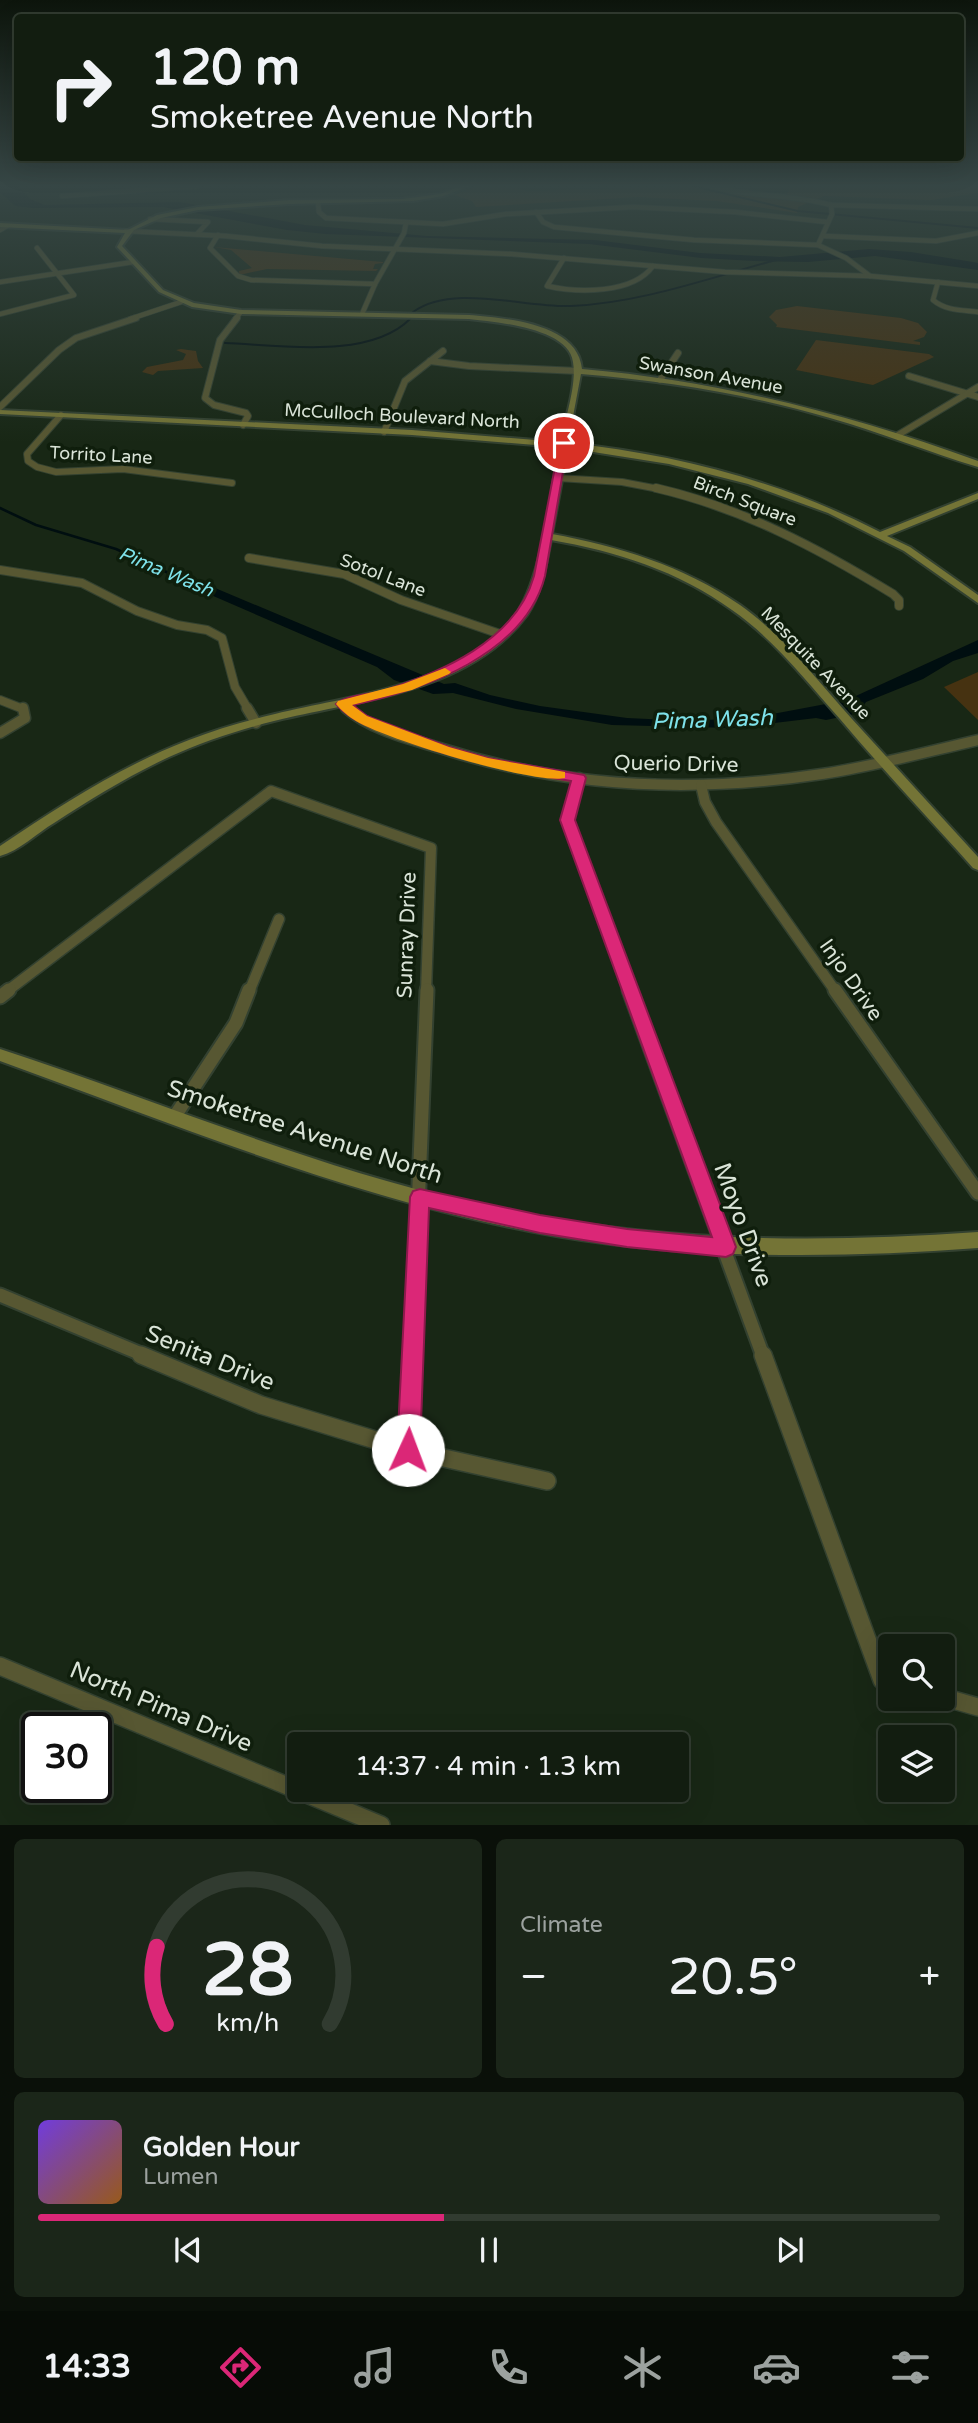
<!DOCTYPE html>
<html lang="en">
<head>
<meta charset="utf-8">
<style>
	body { margin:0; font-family:"Varela Round",sans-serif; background:#1b2619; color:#f1f3f6; height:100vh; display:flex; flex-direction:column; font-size:26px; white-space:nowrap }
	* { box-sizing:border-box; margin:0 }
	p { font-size:23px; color:#9ca29f }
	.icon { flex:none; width:38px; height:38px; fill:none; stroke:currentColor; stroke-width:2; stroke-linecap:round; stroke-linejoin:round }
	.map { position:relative; height:1825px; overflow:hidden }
	.panel { display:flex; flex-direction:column; gap:14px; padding:14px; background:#0a1009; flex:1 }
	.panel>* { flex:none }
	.banner { position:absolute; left:14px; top:14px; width:950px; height:147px; border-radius:7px; box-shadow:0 7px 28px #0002,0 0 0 2px #313b30; background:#121d10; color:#f1f3f6; overflow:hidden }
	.controls { position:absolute; left:878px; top:1634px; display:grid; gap:14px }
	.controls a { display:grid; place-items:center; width:77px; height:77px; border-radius:7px; background:#121d10; box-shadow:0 7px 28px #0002,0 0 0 2px #313b30; font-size:35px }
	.speed { position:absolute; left:21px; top:1712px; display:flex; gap:14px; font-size:35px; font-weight:700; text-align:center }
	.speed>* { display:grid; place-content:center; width:91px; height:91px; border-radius:50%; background:#121d10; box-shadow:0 7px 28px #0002,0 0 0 2px #313b30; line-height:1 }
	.speed .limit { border:4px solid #111; border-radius:10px; background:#fff; color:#111 }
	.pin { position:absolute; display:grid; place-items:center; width:60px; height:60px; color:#fff; margin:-30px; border:4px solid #fff; border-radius:50%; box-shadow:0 2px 7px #0007 }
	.me { position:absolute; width:77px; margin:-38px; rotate:2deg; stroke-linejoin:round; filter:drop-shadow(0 0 5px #0008) }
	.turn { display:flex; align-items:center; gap:24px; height:147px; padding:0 21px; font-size:32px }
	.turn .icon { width:91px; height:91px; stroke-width:2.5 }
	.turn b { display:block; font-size:49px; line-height:60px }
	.big { font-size:52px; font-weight:600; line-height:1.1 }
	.panel .widget { flex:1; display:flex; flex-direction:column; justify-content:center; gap:10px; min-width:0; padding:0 24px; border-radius:10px; background:#1b2619 }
	.panel .dial { align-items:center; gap:0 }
	.dial svg { height:182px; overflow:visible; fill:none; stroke:#313b30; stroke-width:7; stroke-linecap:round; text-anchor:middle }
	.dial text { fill:#f1f3f6; stroke:none }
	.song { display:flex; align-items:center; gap:21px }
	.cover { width:84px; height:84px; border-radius:10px; background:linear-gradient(135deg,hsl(260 70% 55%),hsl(30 70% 35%)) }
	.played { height:7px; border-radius:4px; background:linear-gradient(90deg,#db2777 45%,#313b30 45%) }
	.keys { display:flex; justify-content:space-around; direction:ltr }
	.heat { display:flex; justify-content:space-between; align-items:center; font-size:38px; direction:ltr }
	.panel .tiles { flex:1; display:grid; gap:14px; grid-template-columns:1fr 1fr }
	.widget:last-child { grid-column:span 2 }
	.trip { position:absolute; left:287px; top:1732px; width:402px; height:70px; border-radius:7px; background:#121d10; box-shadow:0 7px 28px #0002,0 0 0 2px #313b30; font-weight:600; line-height:70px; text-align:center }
	.dock { display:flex; height:112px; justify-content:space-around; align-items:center; background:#070c06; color:#9ca29f }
	.dock .icon { width:49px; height:49px }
	.dock .active { color:#db2777 }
	.dock b { font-size:32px; color:#f1f3f6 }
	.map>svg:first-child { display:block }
	.green { fill:#463211 }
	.water { fill:#000e10 }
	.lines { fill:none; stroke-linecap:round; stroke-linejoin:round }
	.stream-far1 { stroke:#000e10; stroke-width:2 }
	.stream { stroke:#000e10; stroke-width:2.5 }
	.street-far5-casing { stroke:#334130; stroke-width:6 }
	.street-far4-casing { stroke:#334130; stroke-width:8 }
	.street-far3-casing { stroke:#334130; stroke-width:10 }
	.street-far2-casing { stroke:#334130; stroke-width:13 }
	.street-far1-casing { stroke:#334130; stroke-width:17 }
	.street-casing { stroke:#334130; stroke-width:20 }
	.secondary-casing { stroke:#334130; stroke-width:4 }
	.street-far5 { stroke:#575732; stroke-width:4.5 }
	.street-far4 { stroke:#575732; stroke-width:6 }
	.street-far3 { stroke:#575732; stroke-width:8 }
	.street-far2 { stroke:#575732; stroke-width:10 }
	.street-far1 { stroke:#575732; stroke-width:13 }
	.street { stroke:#575732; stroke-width:17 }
	.secondary { fill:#747436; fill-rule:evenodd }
	.route { fill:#db2777; stroke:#8e194d; stroke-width:2 }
	.slow { fill:#f59e0b }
	.labels { text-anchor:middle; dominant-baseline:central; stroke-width:7; stroke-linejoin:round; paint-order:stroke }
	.far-street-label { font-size:18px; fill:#dae4d8; stroke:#0f1e0c }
	.far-water-label { font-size:19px; font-style:italic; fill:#7ee2ea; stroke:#0f1e0c }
	.street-label { font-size:21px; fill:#dae4d8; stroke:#0f1e0c }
	.water-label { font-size:23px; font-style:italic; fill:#7ee2ea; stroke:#0f1e0c }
	.near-street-label { font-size:24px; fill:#dae4d8; stroke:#0f1e0c }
</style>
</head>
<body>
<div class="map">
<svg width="978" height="1825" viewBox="0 0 978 1825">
	<rect width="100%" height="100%" fill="#182715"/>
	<!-- green -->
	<g class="green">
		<polygon points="477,186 519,186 518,189 528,191 704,186 730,193 786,197 789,189 750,186 978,186 978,193 931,200 824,196 798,207 797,213 716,201 638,197 476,207 472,201 454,195"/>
		<polygon points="214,247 383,262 383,263 375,264 373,269 378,269 376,271 267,269 239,275 239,271 252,268 231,250"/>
		<polygon points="797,306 901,318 918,323 927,332 924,337 913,341 920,342 920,345 776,327 777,325 769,317 776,310"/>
		<polygon points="816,340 929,354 934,357 873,385 796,370"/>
		<polygon points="181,349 196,351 198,361 203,368 158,371 153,375 142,372 147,367 183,360 186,354 176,350"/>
		<polygon points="978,672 978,720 944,687"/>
	</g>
	<!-- water -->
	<g class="water">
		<polygon points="0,186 18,186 30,199 45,205 180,202 305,225 427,236 595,240 700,253 780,257 869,249 911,252 973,262 978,263 978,270 875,256 808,262 754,261 701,258 589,244 325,234 287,230 163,207 32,208 15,206 0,192"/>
		<polygon points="169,573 181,574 208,585 444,684 455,683 490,695 540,706 627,718 691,721 757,717 847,700 978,640 978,653 953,661 923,679 866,702 859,713 826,720 816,718 733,728 612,725 516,709 453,693 433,694 394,680 377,667 174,579"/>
	</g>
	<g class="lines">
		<!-- stream-far1 -->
		<g class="stream-far1">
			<polyline points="693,186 798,211 978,228"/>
			<path d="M413,312c40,-29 111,-4 158,-6 70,-3 138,-28 205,-46"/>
			<path d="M225,343c54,2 144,17 185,-24"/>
		</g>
		<!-- stream -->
		<polyline class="stream" points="0,508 36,525 116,549 173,575"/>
		<!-- street-far5 casing -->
		<g class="street-far5-casing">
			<g id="street-far5">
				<path d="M710,186c40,11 81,8 121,19l1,9 -14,31"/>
				<polyline points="62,196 198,186"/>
				<polyline points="318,203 319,212 326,218 443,224 506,214 633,207 735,212 827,222"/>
				<polyline points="831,205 978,209"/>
				<polyline points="536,212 543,222 554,227 694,240 818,245 846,258 870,276"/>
				<polyline points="150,219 208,222 197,234"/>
				<polyline points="0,230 7,226"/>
				<polyline points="126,231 226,236 322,246 511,254 725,272 870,276 978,286"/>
				<polyline points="218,235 210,248 238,276 251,280 375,284"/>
				<polyline points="824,236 936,241 978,233"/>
				<path d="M564,258l-17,28c31,7 86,8 106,-20"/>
				<polyline points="0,282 133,262"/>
				<path d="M938,282l-5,18c13,11 29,10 45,12"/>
				<polyline points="0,314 74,295 37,248"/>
				<polyline points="362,314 375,284 404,233 406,223"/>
				<polyline points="130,319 181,302"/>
				<polyline points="235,319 241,312"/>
			</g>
		</g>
		<!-- street-far4 casing -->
		<g class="street-far4-casing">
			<g id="street-far4">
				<polyline points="237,318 220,340 205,398 214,405 246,413 248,416 243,425"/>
				<polyline points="430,361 469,366 578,371"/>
				<polyline points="909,376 978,397"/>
				<polyline points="660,380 678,353"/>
				<polyline points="0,407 59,350 76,338 136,318"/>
				<polyline points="61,415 27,454 28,461 37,467 56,472 123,469 232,483"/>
				<polyline points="384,432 405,381 443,351"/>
				<polyline points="898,435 978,387"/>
				<polyline points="558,478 622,482 664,490"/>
			</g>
		</g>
		<!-- street-far3 casing -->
		<g class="street-far3-casing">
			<g id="street-far3">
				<path d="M656,488c86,20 162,60 237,106l6,6v6"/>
				<polyline points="249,558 344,574 401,600 503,635"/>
				<polyline points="0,570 82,583 137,611 177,625 207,630 222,638 235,687 248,709"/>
				<polyline points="0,700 23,709"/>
				<polyline points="342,704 348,709"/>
			</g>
		</g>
		<!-- street-far2 casing -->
		<g class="street-far2-casing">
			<g id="street-far2">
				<polyline points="247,708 256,723"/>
				<path d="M346,708c27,23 65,31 97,41 123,39 253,44 379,25 53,-8 104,-22 156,-34"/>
				<polyline points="0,733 25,718 23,708"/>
				<polyline points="579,778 567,820 630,992"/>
				<polyline points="701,785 705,802 716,822 836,992"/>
				<polyline points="6,992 271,791 431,848 426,992"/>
				<polyline points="249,992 279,919"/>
			</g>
		</g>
		<!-- street-far1 casing -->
		<g class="street-far1-casing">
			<g id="street-far1">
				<polyline points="629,990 763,1356"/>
				<polyline points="835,990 978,1193"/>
				<polyline points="0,997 9,990"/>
				<polyline points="175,1116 236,1023 249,990"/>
				<polyline points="0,1295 146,1356"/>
				<polyline points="412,1356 427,990"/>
			</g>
		</g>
		<!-- street casing -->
		<g class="street-casing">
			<g id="street">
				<polyline points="141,1355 261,1405 408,1450 547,1481"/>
				<polyline points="763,1355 882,1680 891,1683"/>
				<polyline points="408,1450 413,1355"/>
				<polyline points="0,1666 381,1825"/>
				<polyline points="943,1697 978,1707"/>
			</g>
		</g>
		<!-- secondary casing -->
		<g class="secondary-casing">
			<g id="secondary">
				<path d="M462,186h8l-27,10 -30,5 -124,3 -91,6 -37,8 -27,12 -12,16 41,44 31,13 47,7 228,5c36,3 109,8 113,54 137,12 267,45 396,92v6c-50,-15 -98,-35 -148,-49 -81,-24 -165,-37 -249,-44l-13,69c108,11 215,39 312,89l98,-39v6l-91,37 23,11 68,48v8l-74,-52 -76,-38 -80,-29 -79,-20 -101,-16 -16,86c66,12 132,32 188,71 44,31 76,74 112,114 42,46 84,92 126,138v13l-5,-2 -16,-18c-39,-43 -79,-86 -117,-131 -34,-38 -65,-79 -108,-109 -53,-39 -117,-59 -181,-70 -5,25 -9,53 -24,75 -57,77 -167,85 -253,106 -36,9 -72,21 -105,36 -41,19 -78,42 -115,66 -17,10 -35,28 -54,33v-10c60,-40 121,-80 189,-106 28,-11 57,-19 86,-26 77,-19 196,-30 243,-103 24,-36 33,-119 41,-164l-147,-12 -412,-21v-4l412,20 148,12c5,-22 17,-58 13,-80 -4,-34 -77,-40 -104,-43l-228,-5 -49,-7 -33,-15 -42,-45 8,-14 -125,-6v-4l128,7 29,-15 41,-8 91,-7 114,-1 37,-5z"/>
				<path d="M0,1049c156,51 307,116 468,153 168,40 338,42 510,30v16c-150,11 -301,12 -449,-17 -182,-35 -355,-107 -529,-170z"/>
			</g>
		</g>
		<!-- street-far5 -->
		<use href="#street-far5" class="street-far5"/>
		<!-- street-far4 -->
		<use href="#street-far4" class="street-far4"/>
		<!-- street-far3 -->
		<use href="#street-far3" class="street-far3"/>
		<!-- street-far2 -->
		<use href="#street-far2" class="street-far2"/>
		<!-- street-far1 -->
		<use href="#street-far1" class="street-far1"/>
		<!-- street -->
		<use href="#street" class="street"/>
		<!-- secondary -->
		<use href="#secondary" class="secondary"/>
	</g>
	<!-- sky -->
	<linearGradient id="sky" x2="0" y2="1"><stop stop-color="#0d150c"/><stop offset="0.42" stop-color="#374746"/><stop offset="1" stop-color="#374746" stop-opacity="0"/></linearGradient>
	<rect width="978" height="442" fill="url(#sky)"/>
	<!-- route -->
	<path class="route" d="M560,441l8,2 -23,133c-20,79 -122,114 -192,129l14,11 82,31 39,11 96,17 2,3 -11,42 161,427 -3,7 -7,3 -99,-10 -87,-14 -111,-25 -9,242 -4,8 -8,3 -8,-3 -3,-8 13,-253 3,-6 7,-2 120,26 87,14 85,8 -152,-417 11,-39c-60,-10 -117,-22 -174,-44 -22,-8 -45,-15 -61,-33 10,-9 32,-9 46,-13 58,-18 134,-50 152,-115z"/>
	<!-- slow -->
	<path class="slow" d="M445,668l6,4 -2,2 -37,16 -60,15 15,11 82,31 39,11 77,14v6c-30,7 -180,-39 -209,-57 -7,-4 -15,-11 -20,-17l2,-3 65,-17z"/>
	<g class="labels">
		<!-- far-street labels -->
		<g class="far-street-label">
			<text transform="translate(711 375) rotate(10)">Swanson Avenue</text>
			<text transform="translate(402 416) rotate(3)">McCulloch Boulevard North</text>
			<text transform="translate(101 455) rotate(3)">Torrito Lane</text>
			<text transform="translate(745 501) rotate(21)">Birch Square</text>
			<text transform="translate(383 575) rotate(21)">Sotol Lane</text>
			<text transform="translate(816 663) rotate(46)">Mesquite Avenue</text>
		</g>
		<!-- far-water labels -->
		<g class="far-water-label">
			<text transform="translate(166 572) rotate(23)">Pima Wash</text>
		</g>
		<!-- street labels -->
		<g class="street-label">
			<text transform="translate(676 764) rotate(1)">Querio Drive</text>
			<text transform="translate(407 935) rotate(-88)">Sunray Drive</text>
			<text transform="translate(851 980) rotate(55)">Injo Drive</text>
		</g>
		<!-- water labels -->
		<g class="water-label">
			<text transform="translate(712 720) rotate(-2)">Pima Wash</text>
		</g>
		<!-- near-street labels -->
		<g class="near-street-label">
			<text transform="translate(305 1132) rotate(18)">Smoketree Avenue North</text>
			<text transform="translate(743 1225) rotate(70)">Moyo Drive</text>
			<text transform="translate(210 1358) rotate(22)">Senita Drive</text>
			<text transform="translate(161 1707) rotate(23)">North Pima Drive</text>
		</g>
	</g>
</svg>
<div class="controls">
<a><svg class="icon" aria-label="search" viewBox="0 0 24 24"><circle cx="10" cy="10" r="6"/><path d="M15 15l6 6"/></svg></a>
<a><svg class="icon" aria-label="layers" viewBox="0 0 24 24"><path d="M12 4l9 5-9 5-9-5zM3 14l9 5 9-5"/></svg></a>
</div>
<div class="speed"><div class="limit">30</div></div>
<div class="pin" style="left:564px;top:443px;background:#d93025"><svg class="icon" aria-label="arrive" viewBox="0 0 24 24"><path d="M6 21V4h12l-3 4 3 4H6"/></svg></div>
<svg class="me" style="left:408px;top:1450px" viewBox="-20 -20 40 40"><circle r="19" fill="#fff"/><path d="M0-13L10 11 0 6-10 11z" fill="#db2777"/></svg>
<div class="trip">14:37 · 4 min · 1.3 km</div>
<div class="banner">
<div class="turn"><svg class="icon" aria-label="right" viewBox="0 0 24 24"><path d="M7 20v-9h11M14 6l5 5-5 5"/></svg><div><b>120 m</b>Smoketree Avenue North</div></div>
</div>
</div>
<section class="panel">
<div class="tiles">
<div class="widget dial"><svg viewBox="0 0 100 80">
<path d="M14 69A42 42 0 1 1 86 69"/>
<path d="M14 69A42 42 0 0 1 10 35" stroke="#db2777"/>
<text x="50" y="56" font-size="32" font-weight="700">28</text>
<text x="50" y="72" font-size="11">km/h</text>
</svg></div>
<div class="widget"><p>Climate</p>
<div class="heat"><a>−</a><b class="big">20.5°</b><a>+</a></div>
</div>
<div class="widget">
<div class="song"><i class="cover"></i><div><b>Golden Hour</b><p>Lumen</p></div></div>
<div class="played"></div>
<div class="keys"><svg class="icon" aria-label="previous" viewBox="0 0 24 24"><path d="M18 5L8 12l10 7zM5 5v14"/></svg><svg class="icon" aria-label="pause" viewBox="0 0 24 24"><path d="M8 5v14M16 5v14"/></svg><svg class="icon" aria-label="next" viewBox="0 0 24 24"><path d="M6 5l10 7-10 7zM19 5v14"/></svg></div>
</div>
</div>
</section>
<nav class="dock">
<b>14:33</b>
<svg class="icon active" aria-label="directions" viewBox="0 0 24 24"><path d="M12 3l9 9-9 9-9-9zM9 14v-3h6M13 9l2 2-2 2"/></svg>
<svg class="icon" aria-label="music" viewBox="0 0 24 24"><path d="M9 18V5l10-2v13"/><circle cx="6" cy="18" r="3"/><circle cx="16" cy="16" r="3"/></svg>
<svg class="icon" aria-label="phone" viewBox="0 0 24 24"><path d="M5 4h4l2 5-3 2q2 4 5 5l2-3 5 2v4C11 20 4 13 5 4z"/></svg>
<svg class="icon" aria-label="climate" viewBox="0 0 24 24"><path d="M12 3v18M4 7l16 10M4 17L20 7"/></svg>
<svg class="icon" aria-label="car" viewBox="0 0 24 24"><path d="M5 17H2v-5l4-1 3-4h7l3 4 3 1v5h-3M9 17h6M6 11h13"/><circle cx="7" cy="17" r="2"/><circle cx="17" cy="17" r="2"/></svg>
<svg class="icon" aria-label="filters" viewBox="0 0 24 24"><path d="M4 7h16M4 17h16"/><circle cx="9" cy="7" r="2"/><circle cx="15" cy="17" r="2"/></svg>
</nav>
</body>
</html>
